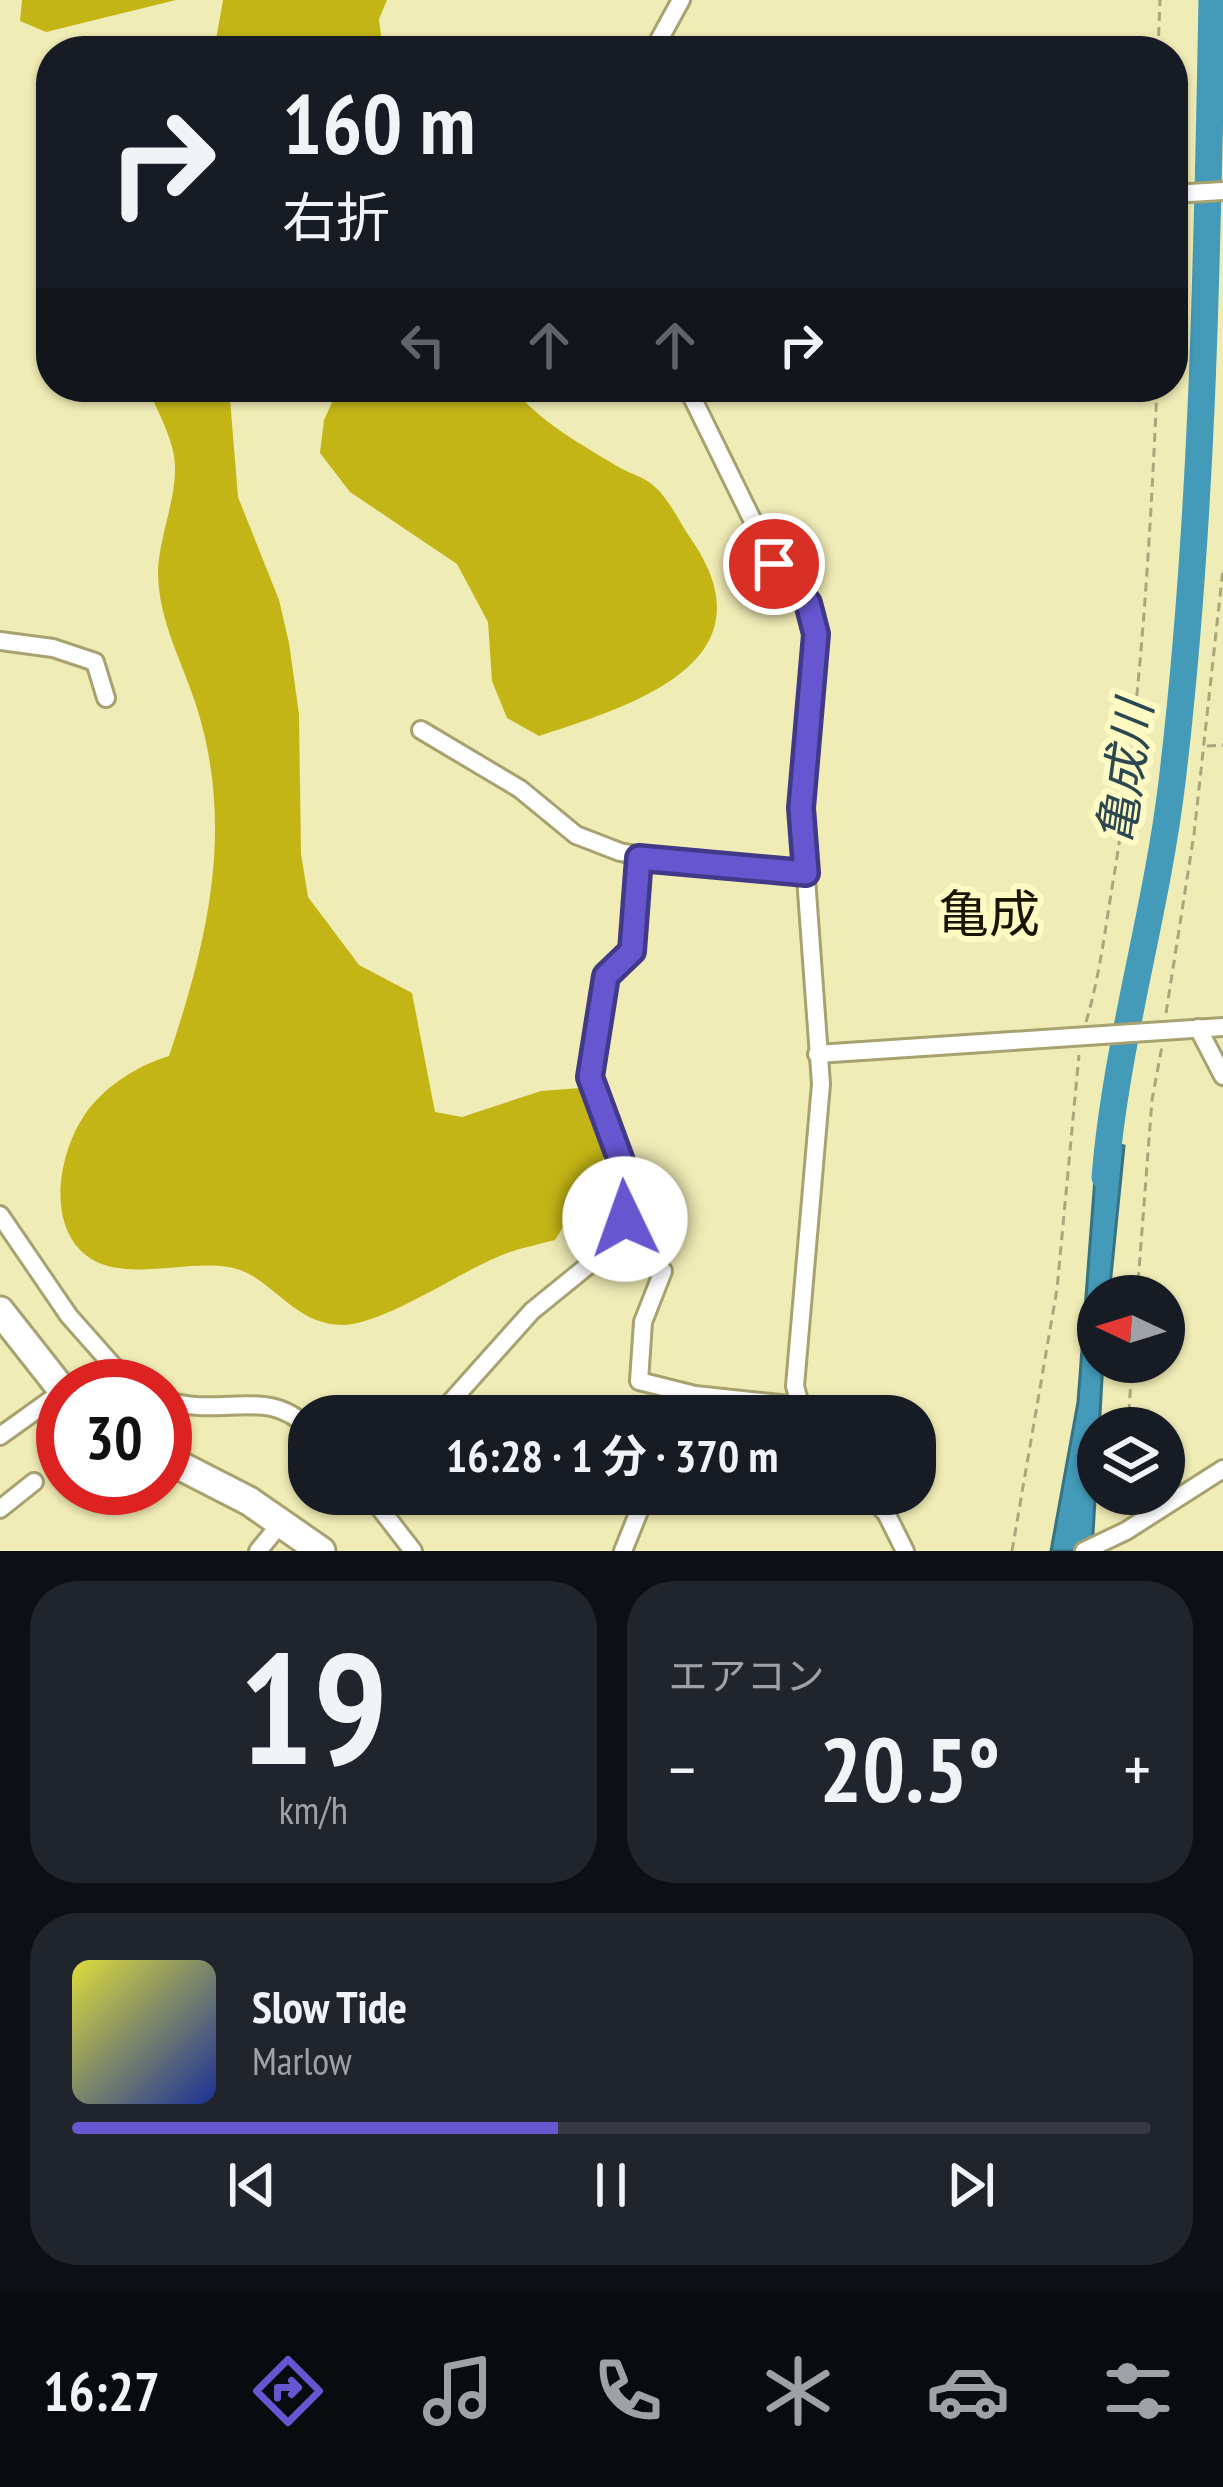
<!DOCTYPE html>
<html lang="ja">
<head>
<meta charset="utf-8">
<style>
	body { margin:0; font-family:"PT Sans Narrow","Noto Sans JP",sans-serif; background:#20242c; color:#f1f3f6; height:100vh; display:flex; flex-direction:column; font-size:45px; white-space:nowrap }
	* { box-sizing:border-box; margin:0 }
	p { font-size:39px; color:#9ea1a6 }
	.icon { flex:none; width:66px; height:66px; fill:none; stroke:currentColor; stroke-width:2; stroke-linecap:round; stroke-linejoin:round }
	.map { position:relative; height:1551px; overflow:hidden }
	.side { display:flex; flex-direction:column; gap:30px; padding:30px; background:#0d0f14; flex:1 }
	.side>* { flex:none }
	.banner { position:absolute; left:36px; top:36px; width:1152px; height:366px; border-radius:48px; box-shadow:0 3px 9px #0004; background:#171b24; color:#f1f3f6; overflow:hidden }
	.needle { width:78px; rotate:274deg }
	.tools { position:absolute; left:1077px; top:1275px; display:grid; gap:24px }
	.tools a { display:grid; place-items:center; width:108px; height:108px; border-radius:50%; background:#171b24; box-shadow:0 3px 9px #0004; font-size:60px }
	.speed { position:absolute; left:36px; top:1359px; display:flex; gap:24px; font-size:60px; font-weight:700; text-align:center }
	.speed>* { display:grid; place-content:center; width:156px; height:156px; border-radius:50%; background:#171b24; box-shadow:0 3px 9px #0004; line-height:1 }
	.speed .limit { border:18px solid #d22; background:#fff; color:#111 }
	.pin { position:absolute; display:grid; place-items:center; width:102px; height:102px; color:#fff; margin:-51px; border:6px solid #fff; border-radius:50%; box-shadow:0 3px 12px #0007 }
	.me { position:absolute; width:132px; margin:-66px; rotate:357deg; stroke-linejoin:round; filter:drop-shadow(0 0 9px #0008) }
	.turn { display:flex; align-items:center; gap:42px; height:252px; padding:0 48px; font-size:54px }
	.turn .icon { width:156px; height:156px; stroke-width:2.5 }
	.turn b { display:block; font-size:84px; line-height:102px }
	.lanes { display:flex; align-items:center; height:114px; padding:0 48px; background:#0003; justify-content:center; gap:60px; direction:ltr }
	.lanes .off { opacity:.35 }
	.big { font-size:90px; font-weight:700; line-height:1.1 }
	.side .card { flex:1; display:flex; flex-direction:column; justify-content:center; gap:18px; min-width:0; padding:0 42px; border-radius:48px; background:#20242c }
	.side .dial { align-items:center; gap:0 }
	.dial b { font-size:156px; line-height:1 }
	.song { display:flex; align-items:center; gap:36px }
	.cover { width:144px; height:144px; border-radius:18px; background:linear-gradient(135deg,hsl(60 70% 55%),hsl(230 70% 35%)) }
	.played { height:12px; border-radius:6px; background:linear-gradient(90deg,#6657d1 45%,#363941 45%) }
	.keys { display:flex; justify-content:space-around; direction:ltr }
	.heat { display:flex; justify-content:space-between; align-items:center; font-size:66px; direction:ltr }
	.side .tiles { flex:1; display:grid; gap:30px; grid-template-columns:1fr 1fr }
	.card:last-child { grid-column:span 2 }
	.trip { position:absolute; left:288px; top:1395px; width:648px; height:120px; border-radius:48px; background:#171b24; box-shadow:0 3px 9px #0004; font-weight:700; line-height:120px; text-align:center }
	.tab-bar { display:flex; height:192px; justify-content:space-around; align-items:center; background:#090b0e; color:#9ea1a6 }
	.tab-bar .icon { width:84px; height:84px }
	.tab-bar .selected { color:#6657d1 }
	.tab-bar b { font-size:54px; color:#f1f3f6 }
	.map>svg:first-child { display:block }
	.forest { fill:#c3b515 }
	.water { fill:#449bb9; stroke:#377382; stroke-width:3 }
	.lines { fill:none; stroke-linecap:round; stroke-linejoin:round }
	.river { stroke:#449bb9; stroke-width:27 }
	.street-casing { stroke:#a7a26f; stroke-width:22 }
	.primary-casing { stroke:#a7a26f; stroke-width:33 }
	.path { stroke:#aaa77c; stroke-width:3; stroke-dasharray:9 6; stroke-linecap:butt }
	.street { stroke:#fff; stroke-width:16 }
	.primary { stroke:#fff; stroke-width:27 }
	.route-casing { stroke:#423988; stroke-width:30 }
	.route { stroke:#6657d1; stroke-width:21 }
	.labels { text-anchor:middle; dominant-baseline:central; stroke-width:12; stroke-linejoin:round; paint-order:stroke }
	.water-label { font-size:48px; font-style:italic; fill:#2b4751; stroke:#fefac3 }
	.quarter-label { font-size:51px; fill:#181603; stroke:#fefac3 }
</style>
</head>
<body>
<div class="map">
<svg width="1223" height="1551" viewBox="0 0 1223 1551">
	<rect width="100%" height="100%" fill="#f0ecb6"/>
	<!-- forest -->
	<g class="forest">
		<polygon points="22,0 176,0 46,32 20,21"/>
		<polygon points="223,0 387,0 379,19 383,51 214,51"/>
		<path d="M147,387h82l9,110 41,103 10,43 10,71 2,140 7,43 51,68 53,28 23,119 27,5 79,-26 53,-4 15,46 -7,31 -47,76c-15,4 -30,7 -45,12 -44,15 -125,73 -168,73 -43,-1 -61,-34 -95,-52 -39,-21 -112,11 -154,-13 -47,-28 -36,-101 -11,-141 18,-30 54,-53 87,-63 39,-116 66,-230 27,-351 -14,-44 -37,-83 -38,-131 0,-38 22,-81 16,-118 -4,-24 -18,-48 -27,-69z"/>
		<path d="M339,387h173c27,35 72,59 110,82 10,5 24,9 32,17 15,13 26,37 37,53 85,123 -58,166 -152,197l-32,-18 -15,-37 -4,-59 -31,-58 -107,-72 -30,-39 4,-33z"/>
	</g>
	<!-- water -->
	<polygon class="water" points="1098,1138 1124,1146 1109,1296 1098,1296 1098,1362 1103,1362 1092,1551 1051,1551 1078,1402"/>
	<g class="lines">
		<!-- river -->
		<path class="river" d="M1105,1177c11,-134 51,-262 67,-395 31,-259 35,-522 40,-782"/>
		<!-- street casing -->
		<g class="street-casing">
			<g id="street">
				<polyline points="653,51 681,0"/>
				<polyline points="1173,194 1223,191"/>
				<polyline points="687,387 774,564 808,603 816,634 801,809 821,1084 795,1386 803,1416"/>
				<polyline points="0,641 53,648 95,662 106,698"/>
				<polyline points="421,730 520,789 576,835 620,852 684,864 806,873"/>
				<polyline points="1198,1028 1223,1076"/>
				<polyline points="817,1054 1223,1027"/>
				<polyline points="0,1215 69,1316 131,1386"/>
				<polyline points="618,1257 628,1180 590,1077 606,976 632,951 639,858"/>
				<path d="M165,1400c57,19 103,-15 144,29"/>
				<polyline points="438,1416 532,1311 596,1259 618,1257 663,1271 643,1322 639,1381 695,1395 799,1406"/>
				<polyline points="681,1416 695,1395"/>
				<polyline points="0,1436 63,1391"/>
				<polyline points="369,1494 413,1551"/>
				<polyline points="867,1494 886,1513 905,1551"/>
				<polyline points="0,1509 34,1482"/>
				<polyline points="258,1551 281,1523"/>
				<polyline points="623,1551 646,1494"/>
				<polyline points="1084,1551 1126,1531 1223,1469"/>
			</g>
		</g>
		<!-- primary casing -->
		<g class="primary-casing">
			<g id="primary">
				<polyline points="0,1311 63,1391"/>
				<polyline points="165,1458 249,1501 321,1551"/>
			</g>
		</g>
		<!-- path -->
		<g class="path">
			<polyline points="1158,51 1160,0"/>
			<polyline points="1207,746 1223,745"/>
			<polyline points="1166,1013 1194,834 1223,569"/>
			<path d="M1086,1022c15,-50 20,-101 29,-152 25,-160 35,-322 42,-483"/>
			<polyline points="1137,1296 1152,1100 1162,1046"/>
			<polyline points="1128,1428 1132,1362"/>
			<polyline points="1126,1494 1126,1510"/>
			<polyline points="1012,1551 1057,1289 1079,1055"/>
		</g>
		<!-- street -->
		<use href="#street" class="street"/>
		<!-- primary -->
		<use href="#primary" class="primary"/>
	</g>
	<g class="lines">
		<!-- route casing -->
		<g class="route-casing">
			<polyline id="route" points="625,1219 628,1180 590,1077 606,976 632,951 639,858 806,873 801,808 816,634 808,603 774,564"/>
		</g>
		<!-- route -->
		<use href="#route" class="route"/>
	</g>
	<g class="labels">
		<!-- water labels -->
		<g class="water-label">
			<text transform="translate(1124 772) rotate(-82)">亀成川</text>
		</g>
		<!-- quarter labels -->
		<g class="quarter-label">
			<text x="989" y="913">亀成</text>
		</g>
	</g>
</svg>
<div class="tools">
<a><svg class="needle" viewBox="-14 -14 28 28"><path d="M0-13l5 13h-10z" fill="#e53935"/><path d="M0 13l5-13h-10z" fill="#9ea1a6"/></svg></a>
<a><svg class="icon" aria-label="layers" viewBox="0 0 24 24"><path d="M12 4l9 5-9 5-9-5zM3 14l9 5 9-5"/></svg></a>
</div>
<div class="speed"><div class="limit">30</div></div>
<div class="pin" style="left:774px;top:564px;background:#d93025"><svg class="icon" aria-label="arrive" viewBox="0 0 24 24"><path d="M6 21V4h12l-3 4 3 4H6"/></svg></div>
<svg class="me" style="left:625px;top:1219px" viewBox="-20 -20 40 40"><circle r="19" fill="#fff"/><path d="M0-13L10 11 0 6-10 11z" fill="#6657d1"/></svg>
<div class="trip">16:28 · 1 分 · 370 m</div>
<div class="banner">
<div class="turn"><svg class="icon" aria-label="right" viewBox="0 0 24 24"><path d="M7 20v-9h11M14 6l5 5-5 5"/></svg><div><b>160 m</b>右折</div></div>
<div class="lanes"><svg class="icon off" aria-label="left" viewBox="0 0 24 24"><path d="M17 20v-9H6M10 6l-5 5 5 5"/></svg><svg class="icon off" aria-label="ahead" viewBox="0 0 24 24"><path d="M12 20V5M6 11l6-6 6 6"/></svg><svg class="icon off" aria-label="ahead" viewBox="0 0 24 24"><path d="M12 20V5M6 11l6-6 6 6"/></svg><svg class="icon" aria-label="right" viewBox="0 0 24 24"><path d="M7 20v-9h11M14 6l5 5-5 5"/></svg></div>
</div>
</div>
<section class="side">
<div class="tiles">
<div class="card dial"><b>19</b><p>km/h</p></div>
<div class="card"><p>エアコン</p>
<div class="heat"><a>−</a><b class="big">20.5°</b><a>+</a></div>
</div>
<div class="card">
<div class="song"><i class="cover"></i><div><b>Slow Tide</b><p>Marlow</p></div></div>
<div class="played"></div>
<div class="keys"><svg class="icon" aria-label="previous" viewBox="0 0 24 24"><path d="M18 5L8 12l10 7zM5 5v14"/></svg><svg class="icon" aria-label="pause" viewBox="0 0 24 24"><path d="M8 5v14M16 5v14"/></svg><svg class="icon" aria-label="next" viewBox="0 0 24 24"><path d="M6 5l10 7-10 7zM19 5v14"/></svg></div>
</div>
</div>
</section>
<nav class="tab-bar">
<b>16:27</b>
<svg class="icon selected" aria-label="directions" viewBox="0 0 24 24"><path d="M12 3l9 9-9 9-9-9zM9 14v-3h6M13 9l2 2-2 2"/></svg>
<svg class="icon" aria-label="music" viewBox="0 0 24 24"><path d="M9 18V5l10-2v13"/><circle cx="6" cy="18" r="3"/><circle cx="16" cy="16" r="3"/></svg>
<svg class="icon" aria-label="phone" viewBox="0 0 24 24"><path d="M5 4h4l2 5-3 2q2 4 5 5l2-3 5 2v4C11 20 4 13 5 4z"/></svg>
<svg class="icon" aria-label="climate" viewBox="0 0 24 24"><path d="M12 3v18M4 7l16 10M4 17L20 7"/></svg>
<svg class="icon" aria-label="car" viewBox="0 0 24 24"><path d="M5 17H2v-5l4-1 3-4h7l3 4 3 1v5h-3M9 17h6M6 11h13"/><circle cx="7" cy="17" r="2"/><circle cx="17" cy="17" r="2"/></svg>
<svg class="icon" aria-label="filters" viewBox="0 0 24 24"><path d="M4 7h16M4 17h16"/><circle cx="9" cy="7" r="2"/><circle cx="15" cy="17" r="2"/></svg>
</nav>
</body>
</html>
